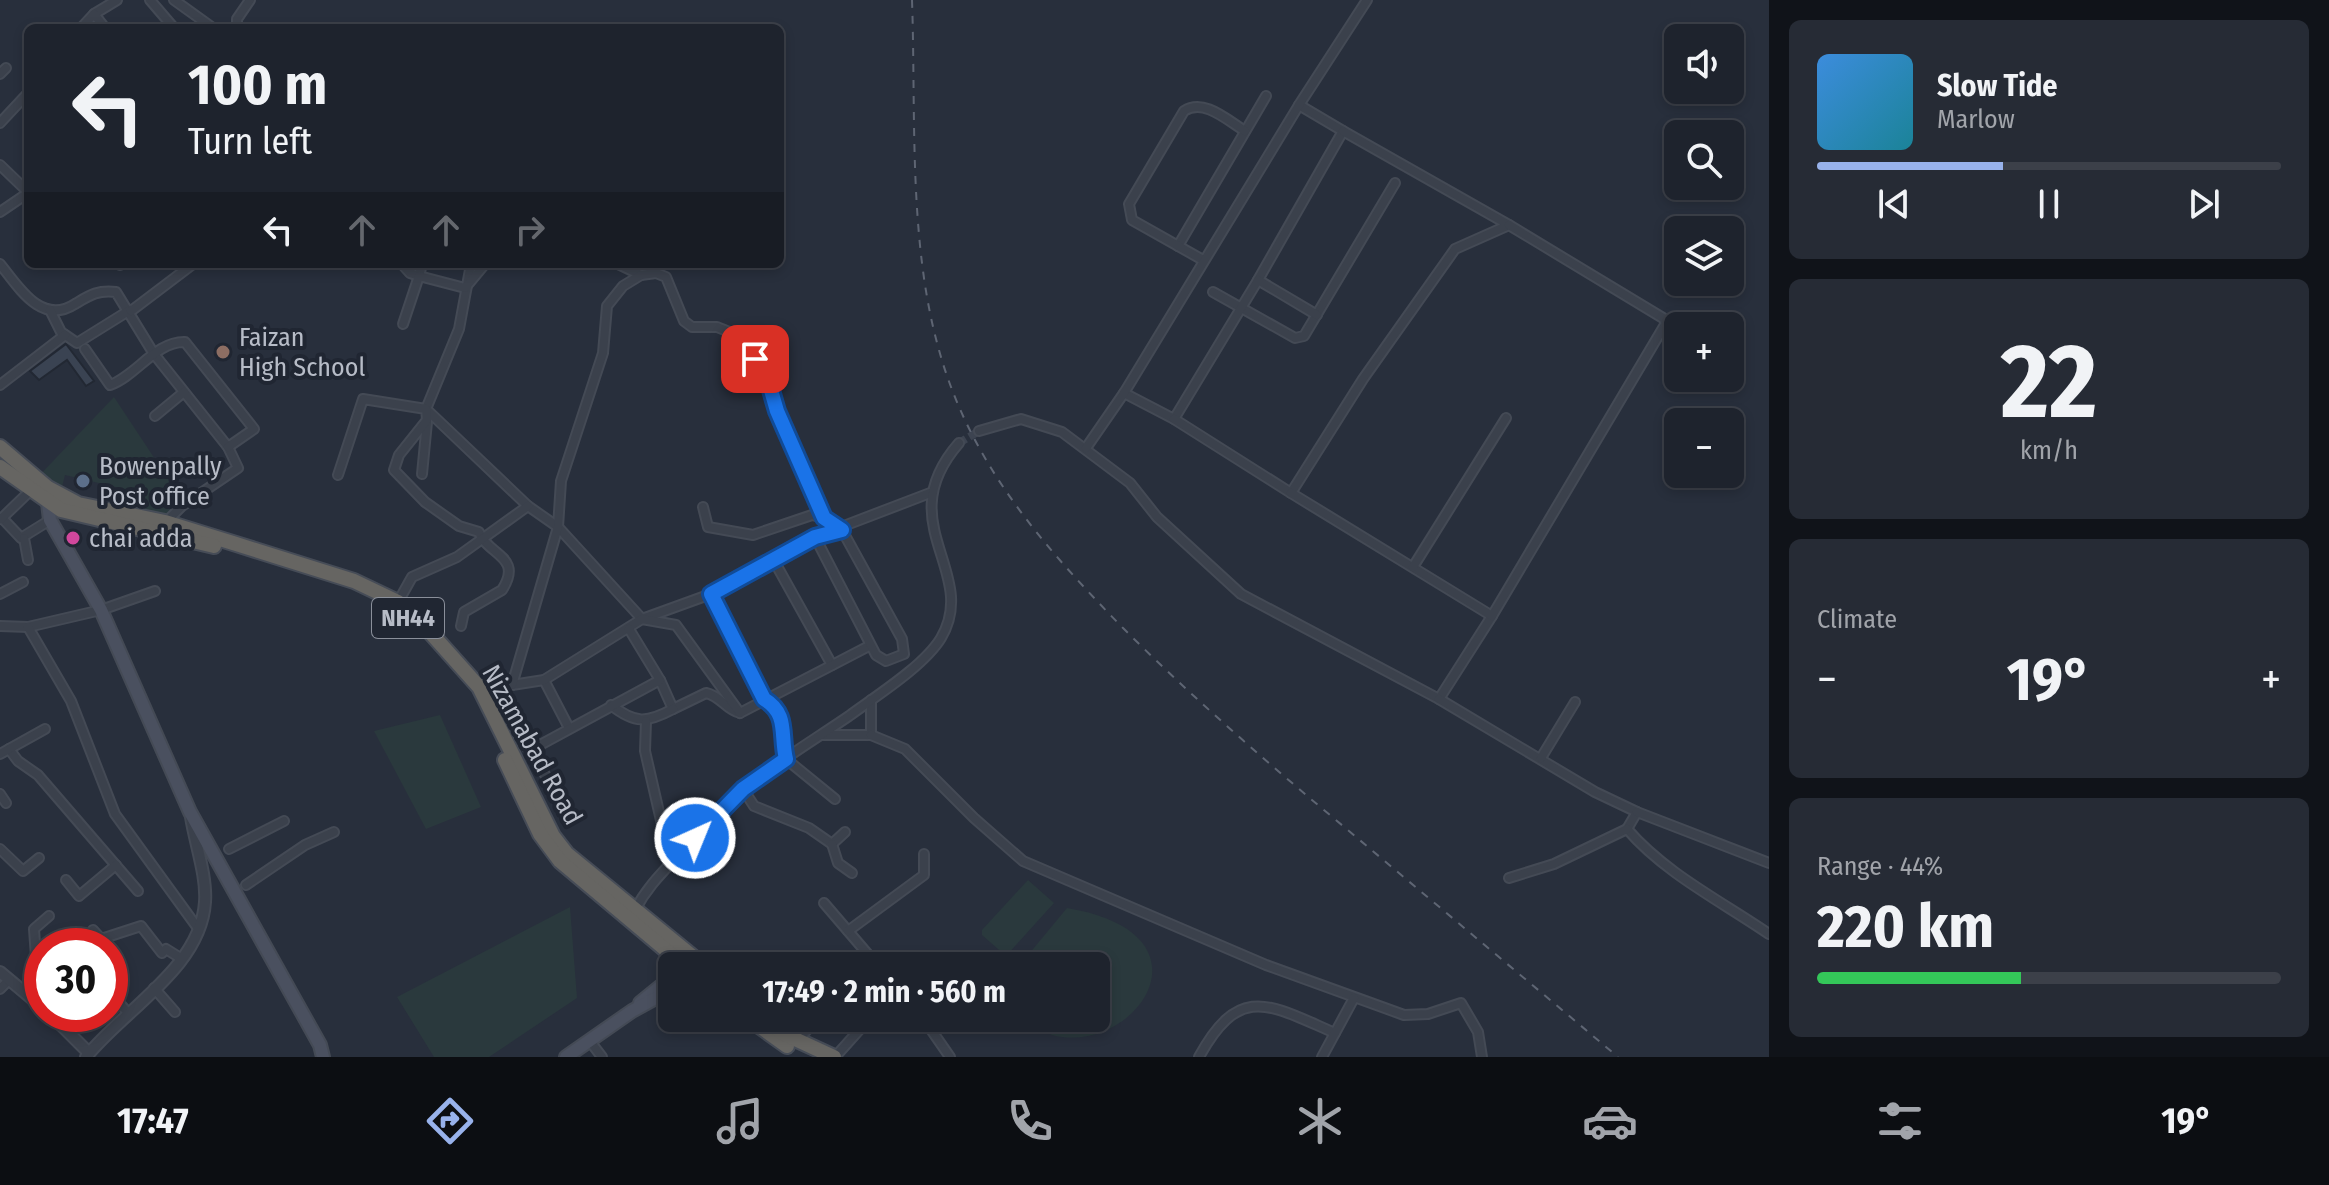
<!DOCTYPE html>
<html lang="en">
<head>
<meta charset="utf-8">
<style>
	body { margin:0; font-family:"Fira Sans Condensed",sans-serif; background:#262b35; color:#f1f3f6; height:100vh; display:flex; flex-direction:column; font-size:30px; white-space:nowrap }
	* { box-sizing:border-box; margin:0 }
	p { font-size:26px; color:#a1a4aa }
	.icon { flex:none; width:44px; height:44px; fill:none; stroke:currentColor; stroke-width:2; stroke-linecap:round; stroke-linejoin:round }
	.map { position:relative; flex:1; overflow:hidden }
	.sheet { display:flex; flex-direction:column; gap:20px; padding:20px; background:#101319; width:560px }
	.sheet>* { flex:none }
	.banner { position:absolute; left:24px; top:24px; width:760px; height:244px; border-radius:12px; box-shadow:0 4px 12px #0003,0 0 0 2px #3c4049; background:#1e232d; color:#f1f3f6; overflow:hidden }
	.fabs { position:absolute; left:1664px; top:24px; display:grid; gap:16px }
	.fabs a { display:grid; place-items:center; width:80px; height:80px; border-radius:12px; background:#1e232d; box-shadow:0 4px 12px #0003,0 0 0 2px #3c4049; font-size:40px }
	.speed { position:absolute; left:24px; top:928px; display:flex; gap:16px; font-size:40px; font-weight:700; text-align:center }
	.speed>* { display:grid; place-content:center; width:104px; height:104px; border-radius:50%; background:#1e232d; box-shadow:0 4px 12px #0003,0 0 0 2px #3c4049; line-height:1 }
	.speed .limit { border:12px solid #d22; background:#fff; color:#111 }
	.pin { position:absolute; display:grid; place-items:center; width:68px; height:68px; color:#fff; margin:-34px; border-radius:16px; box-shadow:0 4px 12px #0006 }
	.me { position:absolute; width:88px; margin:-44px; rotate:44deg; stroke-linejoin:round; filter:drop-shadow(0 0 6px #0008) }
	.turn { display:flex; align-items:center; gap:28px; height:168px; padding:0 32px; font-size:36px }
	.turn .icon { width:104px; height:104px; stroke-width:2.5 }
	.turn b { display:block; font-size:56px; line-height:68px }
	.lanes { display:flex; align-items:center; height:76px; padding:0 32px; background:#0003; justify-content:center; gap:40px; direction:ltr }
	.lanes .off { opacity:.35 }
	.big { font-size:60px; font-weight:700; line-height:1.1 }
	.sheet .card { flex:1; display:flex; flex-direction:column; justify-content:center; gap:12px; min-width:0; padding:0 28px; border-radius:12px; background:#262b35 }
	.sheet .dial { align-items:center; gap:0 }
	.dial b { font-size:104px; line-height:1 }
	.song { display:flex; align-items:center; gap:24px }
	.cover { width:96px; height:96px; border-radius:12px; background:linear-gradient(135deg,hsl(210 70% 55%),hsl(190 70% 35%)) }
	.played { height:8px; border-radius:4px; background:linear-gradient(90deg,#98b2eb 40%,#3c4049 40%) }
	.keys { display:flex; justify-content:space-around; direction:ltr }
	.heat { display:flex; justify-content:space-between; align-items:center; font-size:44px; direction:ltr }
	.charge { height:12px; border-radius:6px; background:linear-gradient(90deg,#34c759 44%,#3c4049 0) }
	.trip { position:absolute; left:658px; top:952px; width:452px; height:80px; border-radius:12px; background:#1e232d; box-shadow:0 4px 12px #0003,0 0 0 2px #3c4049; font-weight:700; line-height:80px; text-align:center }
	.tabs { display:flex; height:128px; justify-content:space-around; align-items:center; background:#0c0e12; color:#a1a4aa }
	.tabs .icon { width:56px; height:56px }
	.tabs .on { color:#98b2eb }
	.tabs b { font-size:36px; color:#f1f3f6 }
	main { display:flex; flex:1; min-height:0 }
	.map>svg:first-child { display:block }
	.green { fill:#2a393d }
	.building { fill:#3a4352; stroke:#222833; stroke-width:2 }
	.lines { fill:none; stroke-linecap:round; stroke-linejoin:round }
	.minor-tunnel { stroke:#3d4451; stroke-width:8; stroke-dasharray:8 4; stroke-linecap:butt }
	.minor-casing { stroke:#444a55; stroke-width:12 }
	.tertiary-casing { stroke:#444a55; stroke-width:14 }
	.secondary-casing { stroke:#444a55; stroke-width:16 }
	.trunk-casing { stroke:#464c57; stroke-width:18 }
	.minor { stroke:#3b414c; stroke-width:8 }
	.tertiary { stroke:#3b414c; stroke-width:10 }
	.secondary { stroke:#4a505f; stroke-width:12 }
	.trunk { stroke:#666562; stroke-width:14 }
	.rail { stroke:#5e6573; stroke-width:2; stroke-dasharray:8 8; stroke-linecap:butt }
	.route-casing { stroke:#114b97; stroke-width:20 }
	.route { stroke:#1a73e8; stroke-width:14 }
	.education-dot { fill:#8d6e63; stroke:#202632; stroke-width:3 }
	.service-dot { fill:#5c6f8a; stroke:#202632; stroke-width:3 }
	.hotel-dot { fill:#d1479c; stroke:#202632; stroke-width:3 }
	.labels { text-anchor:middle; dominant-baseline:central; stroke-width:8; stroke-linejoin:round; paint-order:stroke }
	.shield { fill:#202632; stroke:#8a8f9a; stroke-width:2 }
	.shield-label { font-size:24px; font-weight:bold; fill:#b7bcc7 }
	.poi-label { font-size:26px; fill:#b7bcc7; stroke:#202632; text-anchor:start }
	.street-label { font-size:26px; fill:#b7bcc7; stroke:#202632 }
</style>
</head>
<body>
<main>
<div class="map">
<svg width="1769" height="1057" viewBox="0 0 1769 1057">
	<rect width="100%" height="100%" fill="#282f3c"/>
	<!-- green -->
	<g class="green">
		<polygon points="114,397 182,500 164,519 127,510 132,491 65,475 60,495 36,479"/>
		<polygon points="440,715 481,807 426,829 374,731"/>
		<polygon points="1028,880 1054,903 1006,956 982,935 982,930"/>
		<polygon points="570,907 577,998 489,1057 434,1057 397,997"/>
		<path d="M1067,908c155,26 67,149 -15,127 -9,-4 -18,-11 -26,-17h70v-52h-77z"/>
	</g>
	<!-- building -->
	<polygon class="building" points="66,344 94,381 86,386 67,360 39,380 30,371"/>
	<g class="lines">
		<!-- minor-tunnel -->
		<polyline class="minor-tunnel" points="959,443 979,431"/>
		<!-- minor casing -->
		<g class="minor-casing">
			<g id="minor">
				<polyline points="150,0 174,28"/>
				<polyline points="174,0 213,28"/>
				<polyline points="94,14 117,0"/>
				<polyline points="81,28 94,14 105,28"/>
				<polyline points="237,28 237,19 250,0"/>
				<polyline points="0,74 6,68"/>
				<polyline points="0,123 28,93"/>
				<polyline points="0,165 28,192"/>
				<polyline points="0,212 28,193"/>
				<polyline points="1178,246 1266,96"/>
				<path d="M1203,260l-71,-40 -3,-16 55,-93c20,-13 43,9 61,20"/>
				<path d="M0,264c18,22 41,62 75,40 15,-9 22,-14 41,-12l38,62 74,93 10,21 -56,38 -16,16"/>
				<polyline points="120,264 120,265"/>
				<polyline points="402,264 410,273 419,276 422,264"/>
				<polyline points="471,264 459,329 426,409 528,506 558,527 642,619 711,594 815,537 930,493"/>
				<polyline points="618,264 641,275"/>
				<polyline points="1258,280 1343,131 1299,105"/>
				<polyline points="1213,292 1295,338 1304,336 1395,183"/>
				<polyline points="50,310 61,332 77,343 130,310"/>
				<polyline points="131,311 193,264"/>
				<polyline points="403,324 419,276 465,288 485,264"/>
				<path d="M85,349l25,36c26,-9 46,-44 75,-43l69,87 -26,18"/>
				<polyline points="0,385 65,335"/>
				<polyline points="1124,393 1174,419 1258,280 1317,315"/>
				<polyline points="155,416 184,392"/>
				<polyline points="1174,419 1291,493 1363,379 1455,249 1509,225 1343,131"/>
				<polyline points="979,431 1021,419 1062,432 1130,483 1157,517 1241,594 1439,699 1492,616"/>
				<polyline points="1086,448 1124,393 1299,105 1367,0"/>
				<polyline points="422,474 427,422"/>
				<path d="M338,475l25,-76 63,10 1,11 -28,35 -5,15 31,32 34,24 20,6c8,23 45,24 23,58l-38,22 -3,14"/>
				<polyline points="1291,493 1492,616 1666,323 1663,318 1509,225"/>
				<polyline points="703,507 708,527 753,535 812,515 824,518"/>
				<polyline points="2,518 21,538 50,520"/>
				<polyline points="1,519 30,491"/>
				<polyline points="24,538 28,560"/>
				<polyline points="773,559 832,665"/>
				<polyline points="1413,567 1506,418"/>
				<polyline points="0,594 23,582"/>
				<polyline points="711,594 764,699 775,706 784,723 782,743 786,759 835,799"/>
				<polyline points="398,602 412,577 457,557 528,506"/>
				<polyline points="0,626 28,627 101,610 155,591"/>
				<polyline points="28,627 71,701 115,814 197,927"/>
				<polyline points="544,680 569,728"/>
				<path d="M660,680l13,29 33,-16c15,3 20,17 34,20"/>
				<polyline points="512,685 544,680 642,619 676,625 740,713 869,646"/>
				<polyline points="479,687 512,685 558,527 561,481 603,353 607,306 623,286 641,275 656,273 666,277 684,321 692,327 717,327 732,333 766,373 777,411 824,518 842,530 902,639 904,654 886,661 876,655 815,537"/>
				<path d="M1439,699l156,93 42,20 -10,17c39,45 94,72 142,105"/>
				<path d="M611,705c24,19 36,18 62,4"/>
				<polyline points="507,717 526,747 540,745"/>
				<polyline points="646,721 645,751 662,825"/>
				<polyline points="822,735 871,735 871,700"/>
				<polyline points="871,735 905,749 974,818 1023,861 1266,965 1404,1015 1428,1014 1461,1003 1478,1032 1482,1057"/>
				<polyline points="9,749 18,761 38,775 138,891"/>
				<polyline points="0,754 45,729"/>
				<polyline points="1541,758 1575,702"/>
				<polyline points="743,789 754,806 809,828 832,844 845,832"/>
				<polyline points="0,794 6,803"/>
				<polyline points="564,812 535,755 540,745 660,680 629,629"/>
				<polyline points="1637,812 1769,863"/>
				<polyline points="832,844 838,863 852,873"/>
				<polyline points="0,849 23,871 39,858"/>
				<polyline points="229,849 284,821"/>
				<polyline points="1509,878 1554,864 1627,829"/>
				<polyline points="66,880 79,896 116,865"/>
				<polyline points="246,885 305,845 334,832"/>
				<polyline points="824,903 878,966"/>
				<path d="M635,910c13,-25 30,-40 49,-61 19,-20 38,-43 60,-60 33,-27 70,-49 105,-73 27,-20 75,-50 92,-78 39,-66 -52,-115 18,-195"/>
				<polyline points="93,930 101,939 141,926 162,953 166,949 182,959"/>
				<polyline points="848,931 924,875 924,854"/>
				<polyline points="42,966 36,957 34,929 49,916"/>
				<polyline points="794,966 806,956"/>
				<polyline points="154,988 175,1012"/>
				<polyline points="0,989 8,981"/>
				<polyline points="110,992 128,1013"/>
				<polyline points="923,1018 950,1057"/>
				<polyline points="589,1040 602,1057"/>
				<polyline points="798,1040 818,1018"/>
				<polyline points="835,1057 870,1018"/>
				<path d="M1199,1057c41,-75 71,-52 136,-24"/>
				<polyline points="1322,1057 1354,998"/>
			</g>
		</g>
		<!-- tertiary casing -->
		<g class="tertiary-casing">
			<g id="tertiary">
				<polyline points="0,972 42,1007"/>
				<polyline points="50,1014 89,1053"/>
				<path d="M86,1057c37,-47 115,-89 119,-155 2,-26 -10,-59 -14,-85"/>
			</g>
		</g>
		<!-- secondary casing -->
		<g class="secondary-casing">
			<g id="secondary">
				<polyline points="48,503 50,520 101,610 190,812 320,1045 323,1057"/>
				<polyline points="640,1003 672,977"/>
				<polyline points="566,1057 632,1011 672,989"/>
			</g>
		</g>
		<!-- trunk casing -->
		<g class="trunk-casing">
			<g id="trunk">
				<polyline points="0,447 48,488 78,504 165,522 233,543 354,581 398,602 421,622 479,687 553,836 567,854 704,966"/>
				<polyline points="0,467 61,510 214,546"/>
				<polyline points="505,760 540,834 560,861 685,966"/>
				<polyline points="748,1018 787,1046"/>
				<polyline points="765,1018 782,1033 834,1057"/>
			</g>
		</g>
		<!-- minor -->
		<use href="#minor" class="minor"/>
		<!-- tertiary -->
		<use href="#tertiary" class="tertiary"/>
		<!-- secondary -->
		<use href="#secondary" class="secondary"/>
		<!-- trunk -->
		<use href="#trunk" class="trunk"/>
		<!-- rail -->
		<path class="rail" d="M912,0c4,113 -4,241 27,350 31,113 104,196 184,278 72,72 148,138 226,203 90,76 180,151 269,226"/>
	</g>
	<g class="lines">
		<!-- route casing -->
		<g class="route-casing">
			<path id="route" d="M695,838l48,-49 43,-30c-6,-24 3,-45 -22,-60l-53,-105 104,-57 27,-7 -18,-12 -47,-107 -11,-38 -11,-14"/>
		</g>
		<!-- route -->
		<use href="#route" class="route"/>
	</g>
	<!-- markers -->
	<circle class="education-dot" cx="223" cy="352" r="8"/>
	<circle class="service-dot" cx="83" cy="481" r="8"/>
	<circle class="hotel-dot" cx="73" cy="538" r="8"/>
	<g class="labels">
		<!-- shield labels -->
		<rect class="shield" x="372" y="598" width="72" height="40" rx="6"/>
		<g class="shield-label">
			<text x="408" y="618">NH44</text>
		</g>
		<!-- poi labels -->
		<g class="poi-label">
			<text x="239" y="337">Faizan<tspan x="239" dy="30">High School</tspan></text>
			<text x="99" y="466">Bowenpally<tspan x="99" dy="30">Post office</tspan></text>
			<text x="89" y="538">chai adda</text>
		</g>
		<!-- street labels -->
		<g class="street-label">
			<text transform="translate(532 745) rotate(61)">Nizamabad Road</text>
		</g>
	</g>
</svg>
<div class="fabs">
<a><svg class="icon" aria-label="sound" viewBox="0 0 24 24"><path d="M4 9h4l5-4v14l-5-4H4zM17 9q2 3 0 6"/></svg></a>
<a><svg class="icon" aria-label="search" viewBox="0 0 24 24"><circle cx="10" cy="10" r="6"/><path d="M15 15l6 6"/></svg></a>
<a><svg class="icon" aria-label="layers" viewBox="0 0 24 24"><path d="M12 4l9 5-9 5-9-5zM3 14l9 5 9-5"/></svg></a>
<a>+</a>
<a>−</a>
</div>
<div class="speed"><div class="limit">30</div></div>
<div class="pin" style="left:755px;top:359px;background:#d93025"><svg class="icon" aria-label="arrive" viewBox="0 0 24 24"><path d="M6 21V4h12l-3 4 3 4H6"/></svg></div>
<svg class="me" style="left:695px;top:838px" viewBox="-20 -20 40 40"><circle r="17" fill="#1a73e8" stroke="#fff" stroke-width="3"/><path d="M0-11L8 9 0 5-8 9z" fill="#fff"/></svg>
<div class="trip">17:49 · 2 min · 560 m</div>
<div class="banner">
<div class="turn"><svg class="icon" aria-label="left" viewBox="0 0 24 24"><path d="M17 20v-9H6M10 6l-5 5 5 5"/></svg><div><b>100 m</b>Turn left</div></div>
<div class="lanes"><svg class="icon" aria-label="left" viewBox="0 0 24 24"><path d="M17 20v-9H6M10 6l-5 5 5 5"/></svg><svg class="icon off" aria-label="ahead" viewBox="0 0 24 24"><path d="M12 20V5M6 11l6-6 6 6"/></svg><svg class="icon off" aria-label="ahead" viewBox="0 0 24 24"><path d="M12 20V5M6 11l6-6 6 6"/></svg><svg class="icon off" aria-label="right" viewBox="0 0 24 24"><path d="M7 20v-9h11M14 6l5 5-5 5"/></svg></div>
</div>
</div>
<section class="sheet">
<div class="card">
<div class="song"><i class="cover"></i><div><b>Slow Tide</b><p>Marlow</p></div></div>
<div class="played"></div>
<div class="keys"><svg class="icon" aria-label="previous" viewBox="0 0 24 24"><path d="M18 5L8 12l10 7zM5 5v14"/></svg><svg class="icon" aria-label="pause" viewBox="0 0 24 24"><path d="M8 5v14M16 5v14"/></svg><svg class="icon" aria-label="next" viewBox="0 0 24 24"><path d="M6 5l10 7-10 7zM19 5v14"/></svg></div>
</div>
<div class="card dial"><b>22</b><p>km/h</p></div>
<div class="card"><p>Climate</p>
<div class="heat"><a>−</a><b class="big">19°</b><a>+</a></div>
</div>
<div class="card"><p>Range · 44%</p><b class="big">220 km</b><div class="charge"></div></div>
</section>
</main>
<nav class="tabs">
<b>17:47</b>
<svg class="icon on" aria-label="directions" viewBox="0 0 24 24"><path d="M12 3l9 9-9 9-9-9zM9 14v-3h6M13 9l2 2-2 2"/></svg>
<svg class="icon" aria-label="music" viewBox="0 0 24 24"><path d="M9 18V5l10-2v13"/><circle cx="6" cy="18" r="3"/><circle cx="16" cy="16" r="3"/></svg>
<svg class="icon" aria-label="phone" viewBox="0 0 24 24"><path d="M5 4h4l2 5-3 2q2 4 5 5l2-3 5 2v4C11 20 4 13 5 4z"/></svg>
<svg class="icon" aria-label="climate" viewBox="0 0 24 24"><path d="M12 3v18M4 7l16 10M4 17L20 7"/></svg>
<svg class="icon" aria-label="car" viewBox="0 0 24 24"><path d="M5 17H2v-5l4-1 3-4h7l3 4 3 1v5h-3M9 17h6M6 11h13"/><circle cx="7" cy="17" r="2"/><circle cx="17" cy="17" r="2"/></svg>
<svg class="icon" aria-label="filters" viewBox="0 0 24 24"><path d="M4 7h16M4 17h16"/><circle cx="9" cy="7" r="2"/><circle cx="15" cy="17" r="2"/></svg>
<b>19°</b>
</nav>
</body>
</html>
